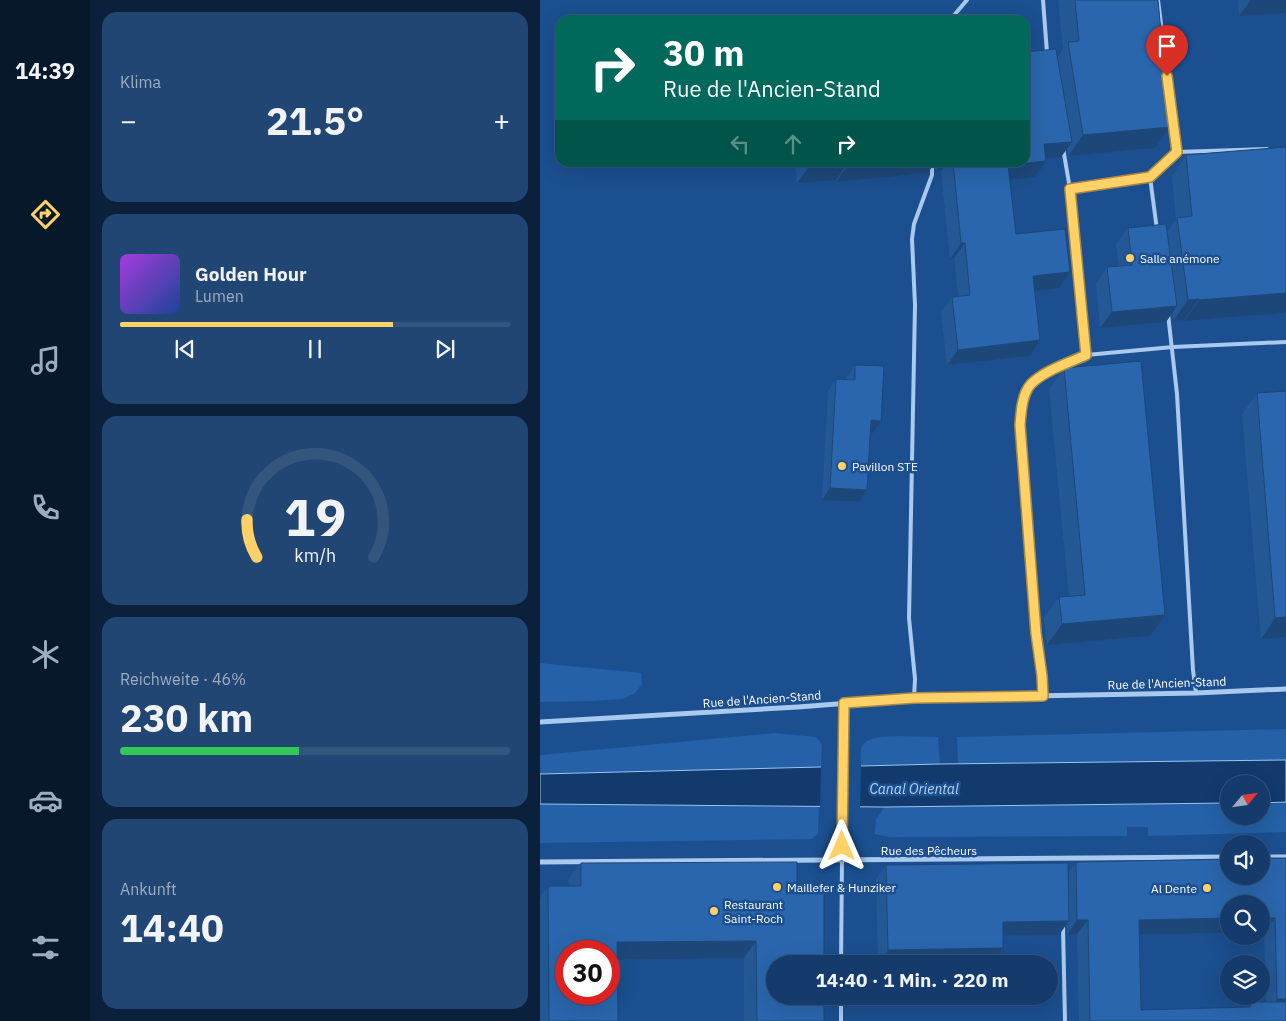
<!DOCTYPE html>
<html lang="de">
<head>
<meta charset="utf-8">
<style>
	body { margin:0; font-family:"IBM Plex Sans",sans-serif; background:#214673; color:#f1f3f6; height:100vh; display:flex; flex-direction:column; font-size:19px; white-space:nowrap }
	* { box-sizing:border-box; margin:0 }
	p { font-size:16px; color:#9dadc1 }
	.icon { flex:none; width:28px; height:28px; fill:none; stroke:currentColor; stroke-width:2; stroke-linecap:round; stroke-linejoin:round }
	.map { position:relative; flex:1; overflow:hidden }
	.details { display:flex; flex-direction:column; gap:12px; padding:12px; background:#0b203b; width:450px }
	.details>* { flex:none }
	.banner { position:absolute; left:15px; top:15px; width:475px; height:152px; border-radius:15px; box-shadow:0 5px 20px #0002,0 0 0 1px #33557e; background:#00695c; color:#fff; overflow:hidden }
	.needle { width:32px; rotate:61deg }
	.tools { position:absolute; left:680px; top:775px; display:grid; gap:10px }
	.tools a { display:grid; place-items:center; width:50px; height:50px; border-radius:50%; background:#143b6b; box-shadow:0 5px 20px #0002,0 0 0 1px #33557e; font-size:25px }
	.speed { position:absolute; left:15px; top:940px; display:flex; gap:10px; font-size:25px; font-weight:700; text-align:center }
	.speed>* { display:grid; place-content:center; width:65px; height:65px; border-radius:50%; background:#143b6b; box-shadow:0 5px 20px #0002,0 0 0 1px #33557e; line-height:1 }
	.speed .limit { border:8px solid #d22; background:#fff; color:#111 }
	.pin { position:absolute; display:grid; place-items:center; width:42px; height:42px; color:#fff; margin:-51px -21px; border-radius:50% 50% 50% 0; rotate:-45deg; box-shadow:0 0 5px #0007 }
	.pin .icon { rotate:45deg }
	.me { position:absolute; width:55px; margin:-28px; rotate:0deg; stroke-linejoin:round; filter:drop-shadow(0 0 4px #0008) }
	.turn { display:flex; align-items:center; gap:18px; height:105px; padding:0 25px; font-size:22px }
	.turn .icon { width:65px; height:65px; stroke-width:2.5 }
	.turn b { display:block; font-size:35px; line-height:42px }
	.lanes { display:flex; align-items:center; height:48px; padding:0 25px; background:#0003; justify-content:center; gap:25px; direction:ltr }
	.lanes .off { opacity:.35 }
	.big { font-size:38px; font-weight:700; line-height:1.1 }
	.details .widget { flex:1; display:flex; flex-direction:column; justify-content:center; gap:8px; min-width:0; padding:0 18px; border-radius:15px; background:#214673 }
	.details .dial { align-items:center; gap:0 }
	.dial svg { height:130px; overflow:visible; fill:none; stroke:#33557e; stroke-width:7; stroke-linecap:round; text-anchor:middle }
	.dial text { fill:#f1f3f6; stroke:none }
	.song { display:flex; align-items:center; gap:15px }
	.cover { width:60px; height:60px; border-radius:8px; background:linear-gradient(135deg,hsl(280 70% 55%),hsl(220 70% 35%)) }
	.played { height:5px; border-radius:2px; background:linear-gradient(90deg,#ffd166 70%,#33557e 70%) }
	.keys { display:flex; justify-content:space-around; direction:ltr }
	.heat { display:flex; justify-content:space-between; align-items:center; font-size:28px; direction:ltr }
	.charge { height:8px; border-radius:4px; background:linear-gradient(90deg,#34c759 46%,#33557e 0) }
	.trip { position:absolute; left:226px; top:955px; width:292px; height:50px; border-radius:25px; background:#143b6b; box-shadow:0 5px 20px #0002,0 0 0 1px #33557e; font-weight:700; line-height:50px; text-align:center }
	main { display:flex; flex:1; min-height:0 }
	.dock { display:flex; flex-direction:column; width:90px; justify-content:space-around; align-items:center; background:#08182b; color:#9dadc1 }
	.dock .icon { width:35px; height:35px }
	.dock .selected { color:#ffd166 }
	.dock b { font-size:22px; color:#f1f3f6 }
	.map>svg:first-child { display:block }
	.green { fill:#2461a8 }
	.water { fill:#123a6d; stroke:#9cc4f0 }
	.pier { fill:#1b4f8f }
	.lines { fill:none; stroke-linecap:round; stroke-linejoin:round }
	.service { stroke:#a9c9ee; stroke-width:4 }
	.minor { stroke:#a9c9ee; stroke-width:5 }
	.wall { fill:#245895; fill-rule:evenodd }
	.shaded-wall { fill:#1d4779 }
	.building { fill:#2a66ad; stroke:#1d4779; fill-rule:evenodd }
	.route-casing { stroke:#a68842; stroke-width:12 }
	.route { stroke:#ffd166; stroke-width:9 }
	.poi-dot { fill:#ffd166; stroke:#1b4f8f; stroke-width:2 }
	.labels { text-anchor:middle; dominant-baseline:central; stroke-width:5; stroke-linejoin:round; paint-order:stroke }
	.poi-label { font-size:12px; fill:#fff; stroke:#1b4f8f; text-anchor:start }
	.street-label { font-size:12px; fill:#fff; stroke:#1b4f8f }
	.water-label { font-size:14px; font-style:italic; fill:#b5d3f5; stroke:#1b4f8f }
</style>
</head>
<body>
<main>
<nav class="dock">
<b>14:39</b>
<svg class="icon selected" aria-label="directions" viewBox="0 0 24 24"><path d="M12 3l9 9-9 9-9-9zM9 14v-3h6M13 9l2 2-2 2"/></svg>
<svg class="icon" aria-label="music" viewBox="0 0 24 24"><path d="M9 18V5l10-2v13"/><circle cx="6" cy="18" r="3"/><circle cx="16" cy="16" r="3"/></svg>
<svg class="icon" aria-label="phone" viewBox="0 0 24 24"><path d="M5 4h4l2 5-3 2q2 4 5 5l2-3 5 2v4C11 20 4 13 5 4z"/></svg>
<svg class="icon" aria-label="climate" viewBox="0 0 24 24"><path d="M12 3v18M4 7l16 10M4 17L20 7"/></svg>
<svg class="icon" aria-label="car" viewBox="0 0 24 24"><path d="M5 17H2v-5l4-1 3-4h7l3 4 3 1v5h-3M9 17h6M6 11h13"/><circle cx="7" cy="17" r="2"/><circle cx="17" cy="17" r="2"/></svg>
<svg class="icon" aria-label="filters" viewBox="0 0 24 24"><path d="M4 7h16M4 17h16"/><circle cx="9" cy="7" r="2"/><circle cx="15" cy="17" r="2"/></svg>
</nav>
<section class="details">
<div class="widget"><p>Klima</p>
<div class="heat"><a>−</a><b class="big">21.5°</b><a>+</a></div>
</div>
<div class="widget">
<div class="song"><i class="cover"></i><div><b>Golden Hour</b><p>Lumen</p></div></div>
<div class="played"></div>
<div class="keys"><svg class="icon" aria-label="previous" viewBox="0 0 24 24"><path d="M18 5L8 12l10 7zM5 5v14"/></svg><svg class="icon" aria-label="pause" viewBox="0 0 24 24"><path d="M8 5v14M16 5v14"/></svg><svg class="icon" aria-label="next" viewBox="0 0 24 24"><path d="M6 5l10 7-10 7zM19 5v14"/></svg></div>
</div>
<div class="widget dial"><svg viewBox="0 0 100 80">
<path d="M14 69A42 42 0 1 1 86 69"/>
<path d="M14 69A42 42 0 0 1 8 46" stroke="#ffd166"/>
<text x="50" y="56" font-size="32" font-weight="700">19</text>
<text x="50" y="72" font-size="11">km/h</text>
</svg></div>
<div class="widget"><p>Reichweite · 46%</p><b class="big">230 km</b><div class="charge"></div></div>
<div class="widget"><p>Ankunft</p><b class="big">14:40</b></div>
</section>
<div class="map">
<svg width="746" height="1021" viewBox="0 0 746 1021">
	<rect width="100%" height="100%" fill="#1b4f8f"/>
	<!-- green -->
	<g class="green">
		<polygon points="0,663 101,673 102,684 95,693 83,699 52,701 0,702"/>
		<polygon points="746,729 746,760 418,764 417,737"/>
		<polygon points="235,733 276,737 282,744 281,767 0,774 0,755"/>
		<path d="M358,736l40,1 2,27 -79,2c0,-5 -1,-12 0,-17 4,-14 26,-12 37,-13z"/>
		<polygon points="746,802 746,832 608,836 608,827 587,827 587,836 349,837 335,834 336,820 344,807 689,803 689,816 721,816 721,803"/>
		<polygon points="0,804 279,807 278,834 271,839 0,843"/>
	</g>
	<!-- water -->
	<polygon class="water" points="746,760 746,802 721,803 721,784 689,784 689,803 344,807 0,804 0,774 400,764"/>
	<!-- pier -->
	<polygon class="pier" points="321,764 320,810 280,810 281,765"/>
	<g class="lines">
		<!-- service -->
		<g class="service">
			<polyline points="503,0 507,53"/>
			<polyline points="410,20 427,0"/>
			<polyline points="523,148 530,189 546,355"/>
			<polyline points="637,152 727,149"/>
			<polyline points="530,189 610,177"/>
			<polyline points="617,230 610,177 637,152 618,0"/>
			<polyline points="628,314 637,394 653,670 656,693"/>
			<polyline points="503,696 502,676 496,633 480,425 481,407 490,385 506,374 546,355 633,347 746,342"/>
			<polyline points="374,698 375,679 369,618 375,305 372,239 374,224 392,175 392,162"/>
			<polyline points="523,926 525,1021"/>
			<polyline points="301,964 302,860"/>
			<polyline points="301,1002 384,1002"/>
			<polyline points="301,1021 301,996"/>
		</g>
		<!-- minor -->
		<g class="minor">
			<polyline points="0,722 258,707 374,698 656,693 746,689"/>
			<polyline points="721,857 746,857"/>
			<polyline points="302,860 304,703"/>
			<polyline points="0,862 689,857"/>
		</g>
	</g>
	<!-- wall -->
	<g class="wall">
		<polygon points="518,0 618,0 630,127 615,148 528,156 527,148 521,157 506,159 506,161 495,177 470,179 476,234 519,288 495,290 490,356 407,365 401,312 412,297 418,296 414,258 410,259 401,171 396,172 396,162 485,162 485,52 518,57 523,49"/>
		<polygon points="698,0 746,0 699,16"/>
		<polygon points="746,147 746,313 644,321 644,320 633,321 632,313 626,322 560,328 556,283 567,267 579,266 576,244 588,228 627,232 636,220 632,176 646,155"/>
		<polygon points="255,162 395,162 388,173 296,182 296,180 257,183"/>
		<polygon points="315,365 333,433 330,433 319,502 282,500 288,391 296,379 307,380 307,377"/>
		<polygon points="524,368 610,636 507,645 504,618 519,597 529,597 509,389"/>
		<polygon points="746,391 746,637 721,639 702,414 717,393"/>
		<path d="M746,858v163h-207l-2,-87 -10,1 -1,-11 -7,11 -56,1 -10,26 -115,2 -2,-85 10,-14 182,8 8,-11zM689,904l35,28 2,70h-16l-4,6 -105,2 -1,-75 89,-2z"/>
		<polygon points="41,863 257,884 284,1021 204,1021 204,958 78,960 78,1021 0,1021 0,898 8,886 29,886 28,880"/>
	</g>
	<!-- shaded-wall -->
	<g class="shaded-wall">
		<polygon points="711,0 746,0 746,13 699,16"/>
		<polygon points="630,127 615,148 528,156 543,135"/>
		<polygon points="532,142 521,157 494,160 504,144"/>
		<polygon points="506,161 495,177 458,181 468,165"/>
		<polygon points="349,162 395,162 388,173 296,182 307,167"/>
		<polygon points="402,162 407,162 401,171 396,172"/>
		<polygon points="307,164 296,180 257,183 268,168"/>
		<polygon points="421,243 425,243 414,258 410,259"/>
		<polygon points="530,272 519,288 483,292 493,276"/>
		<polygon points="746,293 746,313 644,321 659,300"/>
		<polygon points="659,299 644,320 633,321 648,300"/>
		<polygon points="637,306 626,322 560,328 572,312"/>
		<polygon points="500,340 490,356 407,365 418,350"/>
		<polygon points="331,420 341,421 333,433 323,432"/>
		<polygon points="290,488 327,490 319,502 282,500"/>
		<polygon points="625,615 610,636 507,645 522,624"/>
		<polygon points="746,617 746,637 721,639 735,618"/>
		<polygon points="689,918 689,933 589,935 599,920"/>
		<polygon points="721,918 735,918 724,932 721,932"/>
		<polygon points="537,920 548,920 537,934 527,935"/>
		<polygon points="529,921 519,935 453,936 463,922"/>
		<polygon points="216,941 204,958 69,960 77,942"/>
		<polygon points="463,948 453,962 338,964 348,950"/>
		<polygon points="737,999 746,999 746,1013 727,1014"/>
	</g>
	<!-- building -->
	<g class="building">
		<polygon points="535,0 618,0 630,127 543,135 528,42 539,41"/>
		<polygon points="516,49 532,142 504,144 506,161 468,165 476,234 525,229 530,272 493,276 500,340 418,350 412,297 430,295 425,243 421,243 413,162 485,162 485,71 486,71 485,52"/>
		<polygon points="746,147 746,293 659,300 659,299 648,300 637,218 652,216 646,155"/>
		<polygon points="268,162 349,162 307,167 307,164 268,168"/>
		<polygon points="626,224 637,306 572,312 567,267 592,265 588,228"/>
		<polygon points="601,361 625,615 522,624 519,597 545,595 524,368"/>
		<polygon points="315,365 344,366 341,421 331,420 327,490 290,488 296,379 315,380"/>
		<polygon points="746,391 746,617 735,618 717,393"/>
		<polygon points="721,858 746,858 746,999 737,999 735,918 721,918 721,904 689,904 689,918 599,920 601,1010 710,1007 710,1002 746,1002 746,1021 550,1021 548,920 537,920 536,862 689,859 689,876 721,876"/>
		<path d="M257,862v22h27v80h-49v32h49v25h-67l-1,-80 -139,1 1,79h-69l-1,-135h33v-23zM26,951h43v43h-43z"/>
		<polygon points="528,863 529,921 463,922 463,948 348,950 346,865"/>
	</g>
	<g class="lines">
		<!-- route casing -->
		<g class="route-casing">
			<path id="route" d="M302,846l2,-143 70,-5 129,-2 -1,-20 -6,-43 -16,-208c1,-13 2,-31 11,-41 14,-14 38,-21 55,-29l-16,-166 80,-12 27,-25 -10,-76"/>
		</g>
		<!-- route -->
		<use href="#route" class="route"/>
	</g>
	<!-- markers -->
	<g class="poi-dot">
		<circle cx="590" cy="258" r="5"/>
		<circle cx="302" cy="466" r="5"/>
		<circle cx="237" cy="887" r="5"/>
		<circle cx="667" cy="888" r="5"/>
		<circle cx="174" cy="911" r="5"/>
	</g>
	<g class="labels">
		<!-- poi labels -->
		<g class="poi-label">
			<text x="600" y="258">Salle anémone</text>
			<text x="312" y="466">Pavillon STE</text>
			<text x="247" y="887">Maillefer &amp; Hunziker</text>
			<text x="657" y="888" text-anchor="end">Al Dente</text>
			<text x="184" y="904">Restaurant<tspan x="184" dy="14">Saint-Roch</tspan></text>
		</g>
		<!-- street labels -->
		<g class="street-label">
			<text transform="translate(627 683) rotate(-2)">Rue de l'Ancien-Stand</text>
			<text transform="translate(222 699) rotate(-4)">Rue de l'Ancien-Stand</text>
			<text x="389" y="850">Rue des Pêcheurs</text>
		</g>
		<!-- water labels -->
		<g class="water-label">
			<text x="374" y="789">Canal Oriental</text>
		</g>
	</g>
</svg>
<div class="tools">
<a><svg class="needle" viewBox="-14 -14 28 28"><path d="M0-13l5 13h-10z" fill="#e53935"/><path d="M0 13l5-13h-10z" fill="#9dadc1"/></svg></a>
<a><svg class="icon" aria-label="sound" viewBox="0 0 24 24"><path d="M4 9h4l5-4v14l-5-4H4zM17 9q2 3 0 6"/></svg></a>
<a><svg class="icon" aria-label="search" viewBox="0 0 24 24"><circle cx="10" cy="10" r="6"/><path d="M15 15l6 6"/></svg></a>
<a><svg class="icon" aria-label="layers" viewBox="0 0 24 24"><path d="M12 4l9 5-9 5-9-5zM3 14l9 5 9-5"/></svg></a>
</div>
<div class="speed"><div class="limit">30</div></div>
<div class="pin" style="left:627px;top:76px;background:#d93025"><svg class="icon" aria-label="arrive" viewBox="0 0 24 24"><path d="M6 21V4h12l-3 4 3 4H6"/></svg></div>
<svg class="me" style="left:302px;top:846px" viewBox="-20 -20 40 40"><path d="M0-17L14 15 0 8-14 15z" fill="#ffd166" stroke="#fff" stroke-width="4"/></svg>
<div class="trip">14:40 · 1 Min. · 220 m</div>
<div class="banner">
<div class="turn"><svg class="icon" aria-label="right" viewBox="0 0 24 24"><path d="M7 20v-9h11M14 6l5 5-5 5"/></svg><div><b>30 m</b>Rue de l'Ancien-Stand</div></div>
<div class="lanes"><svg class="icon off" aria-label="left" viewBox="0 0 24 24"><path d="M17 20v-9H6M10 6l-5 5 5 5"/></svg><svg class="icon off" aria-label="ahead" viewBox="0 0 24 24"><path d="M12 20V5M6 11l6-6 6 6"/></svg><svg class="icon" aria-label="right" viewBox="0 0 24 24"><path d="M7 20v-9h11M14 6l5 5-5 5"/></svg></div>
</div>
</div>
</main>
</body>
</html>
